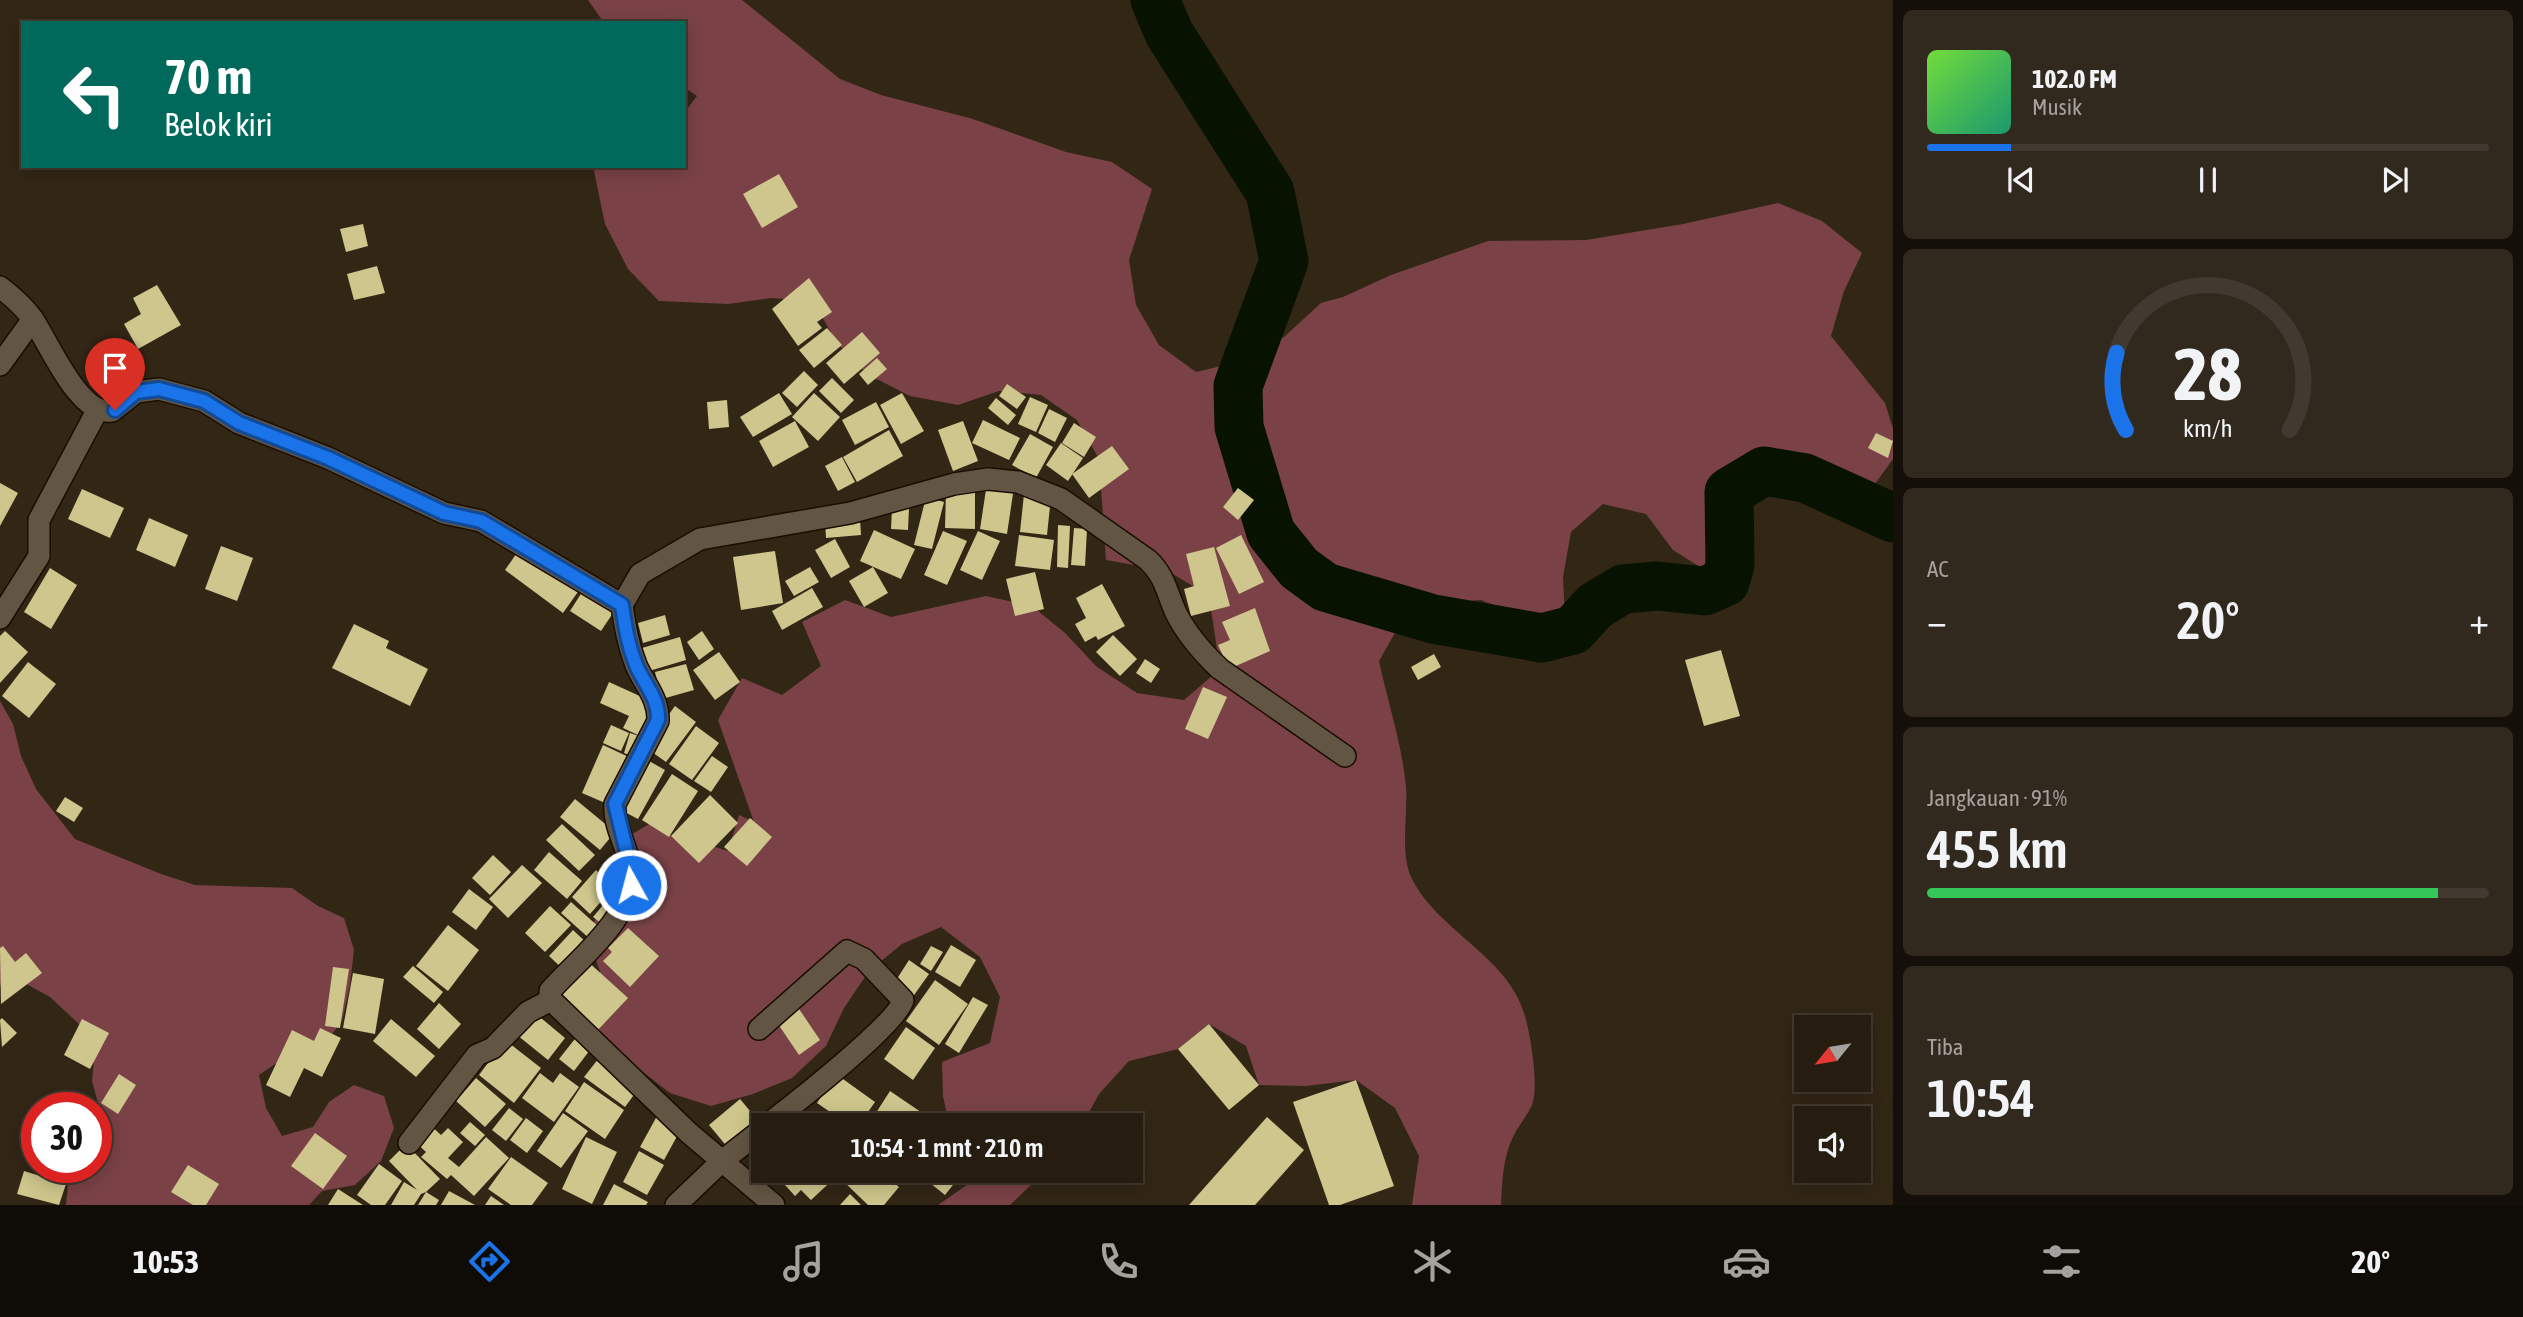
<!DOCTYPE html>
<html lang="id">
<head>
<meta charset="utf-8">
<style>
	body { margin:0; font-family:"Asap Condensed",sans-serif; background:#32291e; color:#f1f3f6; height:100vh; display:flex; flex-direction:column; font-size:26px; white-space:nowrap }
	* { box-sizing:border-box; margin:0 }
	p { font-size:23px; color:#a4a19f }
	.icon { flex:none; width:38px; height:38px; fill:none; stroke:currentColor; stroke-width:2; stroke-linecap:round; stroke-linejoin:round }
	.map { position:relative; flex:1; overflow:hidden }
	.side { display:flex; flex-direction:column; gap:10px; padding:10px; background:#150f09; width:630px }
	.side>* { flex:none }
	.top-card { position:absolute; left:21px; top:21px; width:665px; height:147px; border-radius:0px; box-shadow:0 4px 18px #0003,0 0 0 2px #423a30; background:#00695c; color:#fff; overflow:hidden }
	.needle { width:46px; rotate:240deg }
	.buttons { position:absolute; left:1794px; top:1015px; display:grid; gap:14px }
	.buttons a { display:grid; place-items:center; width:77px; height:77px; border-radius:0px; background:#261c10; box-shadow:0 4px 18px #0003,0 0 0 2px #423a30; font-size:35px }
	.speed { position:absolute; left:21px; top:1092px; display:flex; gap:14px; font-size:35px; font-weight:700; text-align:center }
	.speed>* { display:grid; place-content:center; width:91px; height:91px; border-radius:50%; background:#261c10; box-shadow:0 4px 18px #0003,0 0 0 2px #423a30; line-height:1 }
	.speed .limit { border:10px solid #d22; background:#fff; color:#111 }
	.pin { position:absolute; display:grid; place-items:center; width:60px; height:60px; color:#fff; margin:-72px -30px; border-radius:50% 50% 50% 0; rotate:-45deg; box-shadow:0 0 7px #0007 }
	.pin .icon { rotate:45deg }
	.me { position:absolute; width:77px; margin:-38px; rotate:353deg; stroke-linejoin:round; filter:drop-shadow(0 0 5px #0008) }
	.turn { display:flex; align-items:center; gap:24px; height:147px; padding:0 28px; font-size:32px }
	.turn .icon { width:91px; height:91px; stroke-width:2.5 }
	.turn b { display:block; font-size:49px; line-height:60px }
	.big { font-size:52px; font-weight:600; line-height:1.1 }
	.side .card { flex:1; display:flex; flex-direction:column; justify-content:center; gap:10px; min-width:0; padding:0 24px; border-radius:10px; background:#32291e }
	.side .dial { align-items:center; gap:0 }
	.dial svg { height:182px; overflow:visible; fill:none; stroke:#423a30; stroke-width:7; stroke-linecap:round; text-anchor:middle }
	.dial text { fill:#f1f3f6; stroke:none }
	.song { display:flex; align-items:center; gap:21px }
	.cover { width:84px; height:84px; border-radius:10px; background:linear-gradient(135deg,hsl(100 70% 55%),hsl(160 70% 35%)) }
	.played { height:7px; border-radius:4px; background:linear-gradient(90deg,#1a73e8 15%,#423a30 15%) }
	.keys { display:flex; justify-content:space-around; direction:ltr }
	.heat { display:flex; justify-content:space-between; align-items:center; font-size:38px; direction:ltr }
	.charge { height:10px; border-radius:5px; background:linear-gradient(90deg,#34c759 91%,#423a30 0) }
	.trip { position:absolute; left:751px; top:1113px; width:392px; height:70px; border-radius:0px; background:#261c10; box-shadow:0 4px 18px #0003,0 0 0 2px #423a30; font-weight:600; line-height:70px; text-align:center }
	.tab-bar { display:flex; height:112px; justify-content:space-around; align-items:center; background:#0f0b06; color:#a4a19f }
	.tab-bar .icon { width:49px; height:49px }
	.tab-bar .active { color:#1a73e8 }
	.tab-bar b { font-size:32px; color:#f1f3f6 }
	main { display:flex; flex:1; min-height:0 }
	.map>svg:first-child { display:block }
	.forest { fill:#7a4246 }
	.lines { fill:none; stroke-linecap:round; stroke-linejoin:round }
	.river { stroke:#081200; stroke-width:49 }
	.building { fill:#cec68c }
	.minor-casing { stroke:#1a0e02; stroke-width:24 }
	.minor { stroke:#635543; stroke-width:21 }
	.route-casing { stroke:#114b97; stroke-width:18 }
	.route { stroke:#1a73e8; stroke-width:12 }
</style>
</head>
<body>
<main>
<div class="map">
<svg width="1893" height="1205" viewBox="0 0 1893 1205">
	<rect width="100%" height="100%" fill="#322615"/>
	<!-- forest -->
	<g class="forest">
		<path d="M588,0h154l98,79 41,16 92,24 93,33 46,10 40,27 -23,71 7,45 23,40 37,27 46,-11 42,-24 37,-34 22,-6 48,-22 97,-34 98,-1 97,-16 95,-21 44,18 40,32 -18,38 -13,45 54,67 8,26v30l-21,29 -42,-16 -43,-21 -41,8 -40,26 10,44 -5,45 -38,-24 -27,-36 -43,-10 -32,28 -8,45 2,42 -44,-3 -40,-16 -44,3 -37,21 -21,37c9,42 23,83 27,126 2,25 -6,66 5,90 27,56 101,80 115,143 5,19 13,67 6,85 -5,11 -14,21 -19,32 -10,19 -11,47 -12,68h-89l7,-49 -24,-48 -39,-28 -50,6 -47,-1 -13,-39 -37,-22 -31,25 -49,12 -30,33 -17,31h-133l-6,-29 -1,-34 48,-19 10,-46 -20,-40 -39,-30 -39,17 -33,27 -25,37 -18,38 -34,32 -39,16 -42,12 -41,-13 -83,-64 -13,-44 26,-13 -12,-36 20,-45 7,-47 41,-24 18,19 25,3 29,9 11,-36 15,7 -36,-102 24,-42 40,17 39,-29 -19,-44 43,-22 46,17 95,-21 46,10 33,27 32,34 40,26 47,7 36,-31 -11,-73 -41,-25 -62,-11 -7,-101 -22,-39 -36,-25 -42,-4 -41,14 -48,-9 -43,-22 -30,-31 -24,-42 -42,-3 -43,6 -69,-3 -31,-32 -23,-45 -11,-53 3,-5h87v-53l13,-17 -13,-9v-64h-80z"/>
		<polygon points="0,701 13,724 21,756 36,789 75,839 161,874 195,885 292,888 318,906 344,918 354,950 350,985 342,1021 321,1048 287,1056 259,1075 266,1108 282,1136 313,1127 329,1102 354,1085 384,1096 394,1128 381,1161 355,1185 322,1191 309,1205 66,1205 68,1185 83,1167 96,1167 96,1153 108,1140 92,1081 95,1049 80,1025 50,997 21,981 0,985"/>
		<polygon points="974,1171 1058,1171 1035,1181 1010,1205 938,1205 971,1182"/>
	</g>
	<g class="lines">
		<!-- river -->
		<polyline class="river" points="1155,0 1169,33 1270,192 1284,261 1238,386 1239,427 1271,533 1299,568 1325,587 1433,619 1542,638 1573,630 1595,606 1623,589 1657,586 1705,591 1725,582 1730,565 1729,492 1764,471 1805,478 1893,518"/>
	</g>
	<!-- building -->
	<g class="building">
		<polygon points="779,174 798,207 762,228 743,194"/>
		<polygon points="363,224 368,246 346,252 340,229"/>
		<polygon points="377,266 385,293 354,300 347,274"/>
		<polygon points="809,278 832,312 817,322 822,328 798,346 772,309"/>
		<polygon points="157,285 181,325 138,349 124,324 141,314 133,298"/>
		<polygon points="827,328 842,345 814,368 799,350"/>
		<polygon points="862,332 880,353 844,384 826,363"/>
		<polygon points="877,358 887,369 868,385 859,374"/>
		<polygon points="804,371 818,385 797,407 782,393"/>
		<polygon points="832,378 854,400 841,413 819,391"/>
		<polygon points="1007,384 1026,397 1017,409 999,396"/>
		<polygon points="779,393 792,414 753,437 740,417"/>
		<polygon points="814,393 840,417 818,441 792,417"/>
		<polygon points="902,393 924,431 901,444 880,405"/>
		<polygon points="1030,397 1048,405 1036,432 1018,424"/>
		<polygon points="996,398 1016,415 1008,425 988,408"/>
		<polygon points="727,400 729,427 709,429 707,402"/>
		<polygon points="876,402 889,427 855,445 842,420"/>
		<polygon points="1049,409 1067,418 1055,442 1038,433"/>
		<polygon points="983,420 1020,438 1009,460 972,443"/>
		<polygon points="795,421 809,447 773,467 759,441"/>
		<polygon points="963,421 978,461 953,471 938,430"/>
		<polygon points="1074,423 1096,437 1084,457 1062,443"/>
		<polygon points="889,430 903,456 857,482 843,457"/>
		<polygon points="1876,433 1893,441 1888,458 1868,448"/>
		<polygon points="1030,434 1053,447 1036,478 1012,465"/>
		<polygon points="1061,443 1083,458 1068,481 1046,465"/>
		<polygon points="1112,446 1129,469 1089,498 1072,474"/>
		<polygon points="842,457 855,482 838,491 825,466"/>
		<polygon points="0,483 18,493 0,526"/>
		<polygon points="987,483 1014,487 1007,534 980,529"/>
		<polygon points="1238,488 1254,500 1238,520 1223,507"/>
		<polygon points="82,489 124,508 110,538 68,519"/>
		<polygon points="946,490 975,490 975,529 945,528"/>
		<polygon points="1024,494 1051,497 1047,535 1020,532"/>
		<polygon points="926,497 944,502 932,549 914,545"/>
		<polygon points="892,508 909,508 908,530 891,529"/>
		<polygon points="149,518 188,535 175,567 136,550"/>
		<polygon points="860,519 861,535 826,538 825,523"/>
		<polygon points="1058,525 1070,526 1068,568 1057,567"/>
		<polygon points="1074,528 1087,529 1085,566 1071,565"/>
		<polygon points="874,530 915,549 901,579 860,561"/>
		<polygon points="943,531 967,541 947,585 924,575"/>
		<polygon points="978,531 1000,541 982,580 960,570"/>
		<polygon points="1019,535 1054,540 1050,570 1015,566"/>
		<polygon points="1241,535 1264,582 1239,594 1216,548"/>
		<polygon points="835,539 850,567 831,578 815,550"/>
		<polygon points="221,546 253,558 237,601 205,589"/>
		<polygon points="521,547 580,589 563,613 505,570"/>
		<polygon points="1214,547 1230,606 1191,616 1184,589 1194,586 1186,554"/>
		<polygon points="775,551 783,603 741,610 733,557"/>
		<polygon points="810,567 819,582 794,596 785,581"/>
		<polygon points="873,567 888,593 864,607 849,581"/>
		<polygon points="50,568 77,585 51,629 24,612"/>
		<polygon points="1035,572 1044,609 1015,616 1006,579"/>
		<polygon points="1102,584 1125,626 1098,640 1096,636 1085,642 1075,624 1086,618 1076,598"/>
		<polygon points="812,588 823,607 782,630 772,611"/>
		<polygon points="584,589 615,610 601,631 570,611"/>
		<polygon points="1255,608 1270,651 1229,669 1218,645 1230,640 1222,622"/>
		<polygon points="665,615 670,635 643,643 638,623"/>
		<polygon points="354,624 389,641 386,648 428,669 410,706 332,668"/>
		<polygon points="5,631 28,652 0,683 0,636"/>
		<polygon points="702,631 714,649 699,660 687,642"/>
		<polygon points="1113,635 1137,659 1120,676 1096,652"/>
		<polygon points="680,637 686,660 649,671 642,648"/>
		<polygon points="1721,650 1740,716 1704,726 1685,660"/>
		<polygon points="719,652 740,682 715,700 693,670"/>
		<polygon points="1434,654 1441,667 1418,680 1411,667"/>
		<polygon points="1145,659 1160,669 1151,683 1136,673"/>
		<polygon points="28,662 56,684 29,718 2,696"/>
		<polygon points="686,664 694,690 662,699 655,672"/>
		<polygon points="609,682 655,703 640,736 623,728 629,716 600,703"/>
		<polygon points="1203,687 1227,697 1208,739 1185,729"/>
		<polygon points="675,706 696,722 666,762 645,747"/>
		<polygon points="611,725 629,733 621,751 603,743"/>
		<polygon points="696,726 719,743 692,780 669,764"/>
		<polygon points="630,733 642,737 635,757 624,753"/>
		<polygon points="603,745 633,759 612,806 582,793"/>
		<polygon points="712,756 728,767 711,792 694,781"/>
		<polygon points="642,757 665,770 638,819 615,807"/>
		<polygon points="672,774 698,791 669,837 642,820"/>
		<polygon points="710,795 738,823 699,863 671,836"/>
		<polygon points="65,797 83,808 74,822 56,811"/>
		<polygon points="575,799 615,832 600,850 560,817"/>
		<polygon points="750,818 772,837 747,866 724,847"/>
		<polygon points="562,824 595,855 579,871 546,840"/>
		<polygon points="549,852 582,881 567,899 534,870"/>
		<polygon points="493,855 511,872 490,895 472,878"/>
		<polygon points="522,865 542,883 508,918 489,899"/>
		<polygon points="596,870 614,887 590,914 572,897"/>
		<polygon points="469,889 493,907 476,930 452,912"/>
		<polygon points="571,902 600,928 590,939 561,913"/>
		<polygon points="604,904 613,912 602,924 593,917"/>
		<polygon points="550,906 571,925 545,952 525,933"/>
		<polygon points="448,925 479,950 448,991 416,966"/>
		<polygon points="628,928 659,956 630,987 603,961 612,952 608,948"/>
		<polygon points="573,930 589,945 565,971 549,956"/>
		<polygon points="951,945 976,960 960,987 935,972"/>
		<polygon points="3,946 15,962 26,953 42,973 1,1004 0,948"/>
		<polygon points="931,946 943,952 931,971 920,964"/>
		<polygon points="585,959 628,998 595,1033 553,995"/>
		<polygon points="909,960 929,974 912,998 893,985"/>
		<polygon points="413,966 443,992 434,1003 403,977"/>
		<polygon points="333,967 349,969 340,1028 325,1026"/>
		<polygon points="353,973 384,979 375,1034 343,1028"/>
		<polygon points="935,980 968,1004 939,1045 906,1021"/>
		<polygon points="973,997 988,1005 959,1053 945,1044"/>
		<polygon points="439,1003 461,1024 439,1049 417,1029"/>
		<polygon points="795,1003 820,1040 799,1055 774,1018"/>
		<polygon points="535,1013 565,1038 548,1060 517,1035"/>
		<polygon points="2,1018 17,1033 2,1047 0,1020"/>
		<polygon points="82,1019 109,1033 90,1069 64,1055"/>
		<polygon points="391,1019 435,1056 416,1077 373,1041"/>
		<polygon points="1209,1024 1259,1085 1229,1110 1178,1049"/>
		<polygon points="906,1027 935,1048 913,1080 884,1059"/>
		<polygon points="320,1028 341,1038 322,1077 304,1068 290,1097 266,1085 292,1030 314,1041"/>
		<polygon points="578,1035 593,1046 574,1071 559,1059"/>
		<polygon points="505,1040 541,1068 514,1103 479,1075"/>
		<polygon points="599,1058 639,1088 625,1107 584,1077"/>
		<polygon points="540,1073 553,1083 560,1073 579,1087 554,1122 522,1098"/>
		<polygon points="119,1074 136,1085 118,1114 101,1103"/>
		<polygon points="836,1074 875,1102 859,1125 849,1125 817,1103"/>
		<polygon points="476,1078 506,1104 485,1127 456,1101"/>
		<polygon points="1356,1080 1394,1186 1340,1205 1329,1205 1293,1102"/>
		<polygon points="584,1082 624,1110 605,1139 565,1111"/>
		<polygon points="890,1091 940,1125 888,1125 874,1116"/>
		<polygon points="740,1099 760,1123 729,1149 709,1125"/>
		<polygon points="509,1108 523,1119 506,1141 492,1130"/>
		<polygon points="563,1113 588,1131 561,1168 537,1151"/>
		<polygon points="657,1116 681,1129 664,1160 640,1147"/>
		<polygon points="1267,1117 1304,1150 1255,1205 1189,1205"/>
		<polygon points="526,1118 543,1131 527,1153 510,1140"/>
		<polygon points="470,1122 485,1135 475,1146 460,1133"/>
		<polygon points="428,1123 441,1135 448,1128 463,1142 448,1158 459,1167 486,1137 509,1158 474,1196 451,1175 447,1179 421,1157 426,1152 413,1140"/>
		<polygon points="315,1133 347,1156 323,1189 291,1166"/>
		<polygon points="586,1137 617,1152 592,1204 562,1189"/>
		<polygon points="406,1144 440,1179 426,1192 439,1200 436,1205 418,1205 426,1192 421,1194 414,1205 391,1205 404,1182 417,1190 389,1161"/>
		<polygon points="639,1151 664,1165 647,1195 623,1182"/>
		<polygon points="511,1157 548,1183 532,1205 511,1205 488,1189"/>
		<polygon points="379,1164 402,1181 385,1205 371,1205 357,1195"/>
		<polygon points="188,1165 219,1184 206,1205 193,1205 171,1192"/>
		<polygon points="24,1171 66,1184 59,1205 17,1194"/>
		<polygon points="797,1171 836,1171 839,1174 811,1200 801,1190 795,1196 785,1185"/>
		<polygon points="847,1171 879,1171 899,1187 884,1205 868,1205 841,1179"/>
		<polygon points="915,1171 964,1171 945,1195"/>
		<polygon points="614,1184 648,1202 646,1205 603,1205"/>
		<polygon points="338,1189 363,1205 328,1205"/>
		<polygon points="449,1191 475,1205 441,1205"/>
		<polygon points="850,1194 861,1205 840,1205"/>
		<polygon points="491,1196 504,1205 485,1205"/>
	</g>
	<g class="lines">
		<!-- minor casing -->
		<g class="minor-casing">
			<g id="minor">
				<path d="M0,287c13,10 25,20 34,34 15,23 46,96 78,90l24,-19 23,-3 45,12 35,22 89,35 116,55 37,8 141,84 18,-31 60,-35 150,-26 104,-29 34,-5 30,3 43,17 87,61c17,16 19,33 28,53 11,22 27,40 44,56l125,87"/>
				<polyline points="0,365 33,319"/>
				<path d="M622,605c3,21 6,40 14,60 8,19 23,33 22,56l-43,83c-2,20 12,42 15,63 7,49 -51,91 -80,124v8l139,134 85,72"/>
				<polyline points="0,618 39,556 39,520 98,409"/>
				<path d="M759,1029l88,-78 17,8 39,41c-1,20 -114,108 -136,125"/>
				<polyline points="409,1143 477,1055 493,1048 528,1012 551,1000"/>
				<polyline points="676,1205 722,1161 763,1129"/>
			</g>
		</g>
		<!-- minor -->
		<use href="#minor" class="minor"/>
	</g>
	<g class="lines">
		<!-- route casing -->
		<g class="route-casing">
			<path id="route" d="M115,410l21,-18 23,-3 45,12 35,22 89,35 116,55 37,8 141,84c3,21 6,40 14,60 8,19 23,33 22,55l-43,84 16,65v16"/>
		</g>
		<!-- route -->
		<use href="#route" class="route"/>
	</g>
</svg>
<div class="buttons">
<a><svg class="needle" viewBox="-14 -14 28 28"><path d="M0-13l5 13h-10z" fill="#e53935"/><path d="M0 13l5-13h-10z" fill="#a4a19f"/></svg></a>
<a><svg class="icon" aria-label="sound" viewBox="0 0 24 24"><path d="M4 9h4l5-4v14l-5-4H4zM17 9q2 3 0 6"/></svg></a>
</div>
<div class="speed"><div class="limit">30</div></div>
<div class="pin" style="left:115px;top:410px;background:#d93025"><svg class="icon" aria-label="arrive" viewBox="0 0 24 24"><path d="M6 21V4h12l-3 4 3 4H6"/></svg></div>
<svg class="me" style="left:631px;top:885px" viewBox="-20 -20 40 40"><circle r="17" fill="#1a73e8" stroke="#fff" stroke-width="3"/><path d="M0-11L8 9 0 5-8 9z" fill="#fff"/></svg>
<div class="trip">10:54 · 1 mnt · 210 m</div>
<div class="top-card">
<div class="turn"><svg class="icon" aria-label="left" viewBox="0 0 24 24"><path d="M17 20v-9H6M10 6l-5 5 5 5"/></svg><div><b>70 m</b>Belok kiri</div></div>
</div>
</div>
<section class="side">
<div class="card">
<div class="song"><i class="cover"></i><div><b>102.0 FM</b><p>Musik</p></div></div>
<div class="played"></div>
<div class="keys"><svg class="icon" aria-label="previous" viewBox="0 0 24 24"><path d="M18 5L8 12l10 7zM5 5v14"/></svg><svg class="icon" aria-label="pause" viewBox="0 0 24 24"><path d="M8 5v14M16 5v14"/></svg><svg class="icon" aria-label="next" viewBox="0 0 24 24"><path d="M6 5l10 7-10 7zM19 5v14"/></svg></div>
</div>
<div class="card dial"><svg viewBox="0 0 100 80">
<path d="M14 69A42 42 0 1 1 86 69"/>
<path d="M14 69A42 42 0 0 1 10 35" stroke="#1a73e8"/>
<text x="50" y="56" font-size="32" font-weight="700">28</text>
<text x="50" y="72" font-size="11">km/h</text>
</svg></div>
<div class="card"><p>AC</p>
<div class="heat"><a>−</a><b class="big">20°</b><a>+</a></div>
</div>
<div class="card"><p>Jangkauan · 91%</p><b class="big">455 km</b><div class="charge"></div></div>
<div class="card"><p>Tiba</p><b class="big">10:54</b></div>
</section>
</main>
<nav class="tab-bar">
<b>10:53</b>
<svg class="icon active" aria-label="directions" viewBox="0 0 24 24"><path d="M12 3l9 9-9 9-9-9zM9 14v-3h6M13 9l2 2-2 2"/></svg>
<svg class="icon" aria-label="music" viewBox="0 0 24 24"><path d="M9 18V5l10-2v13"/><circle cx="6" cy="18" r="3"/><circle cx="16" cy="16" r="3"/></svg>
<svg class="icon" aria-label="phone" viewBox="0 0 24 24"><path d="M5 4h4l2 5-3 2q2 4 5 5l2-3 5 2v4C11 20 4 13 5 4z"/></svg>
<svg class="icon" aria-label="climate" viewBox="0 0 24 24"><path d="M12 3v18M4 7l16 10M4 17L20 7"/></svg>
<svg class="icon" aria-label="car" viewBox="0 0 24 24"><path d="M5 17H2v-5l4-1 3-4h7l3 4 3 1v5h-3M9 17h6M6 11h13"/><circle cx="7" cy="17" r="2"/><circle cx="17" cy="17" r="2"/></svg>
<svg class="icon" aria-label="filters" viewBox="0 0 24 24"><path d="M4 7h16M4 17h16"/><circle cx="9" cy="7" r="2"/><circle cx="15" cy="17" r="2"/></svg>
<b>20°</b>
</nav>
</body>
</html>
